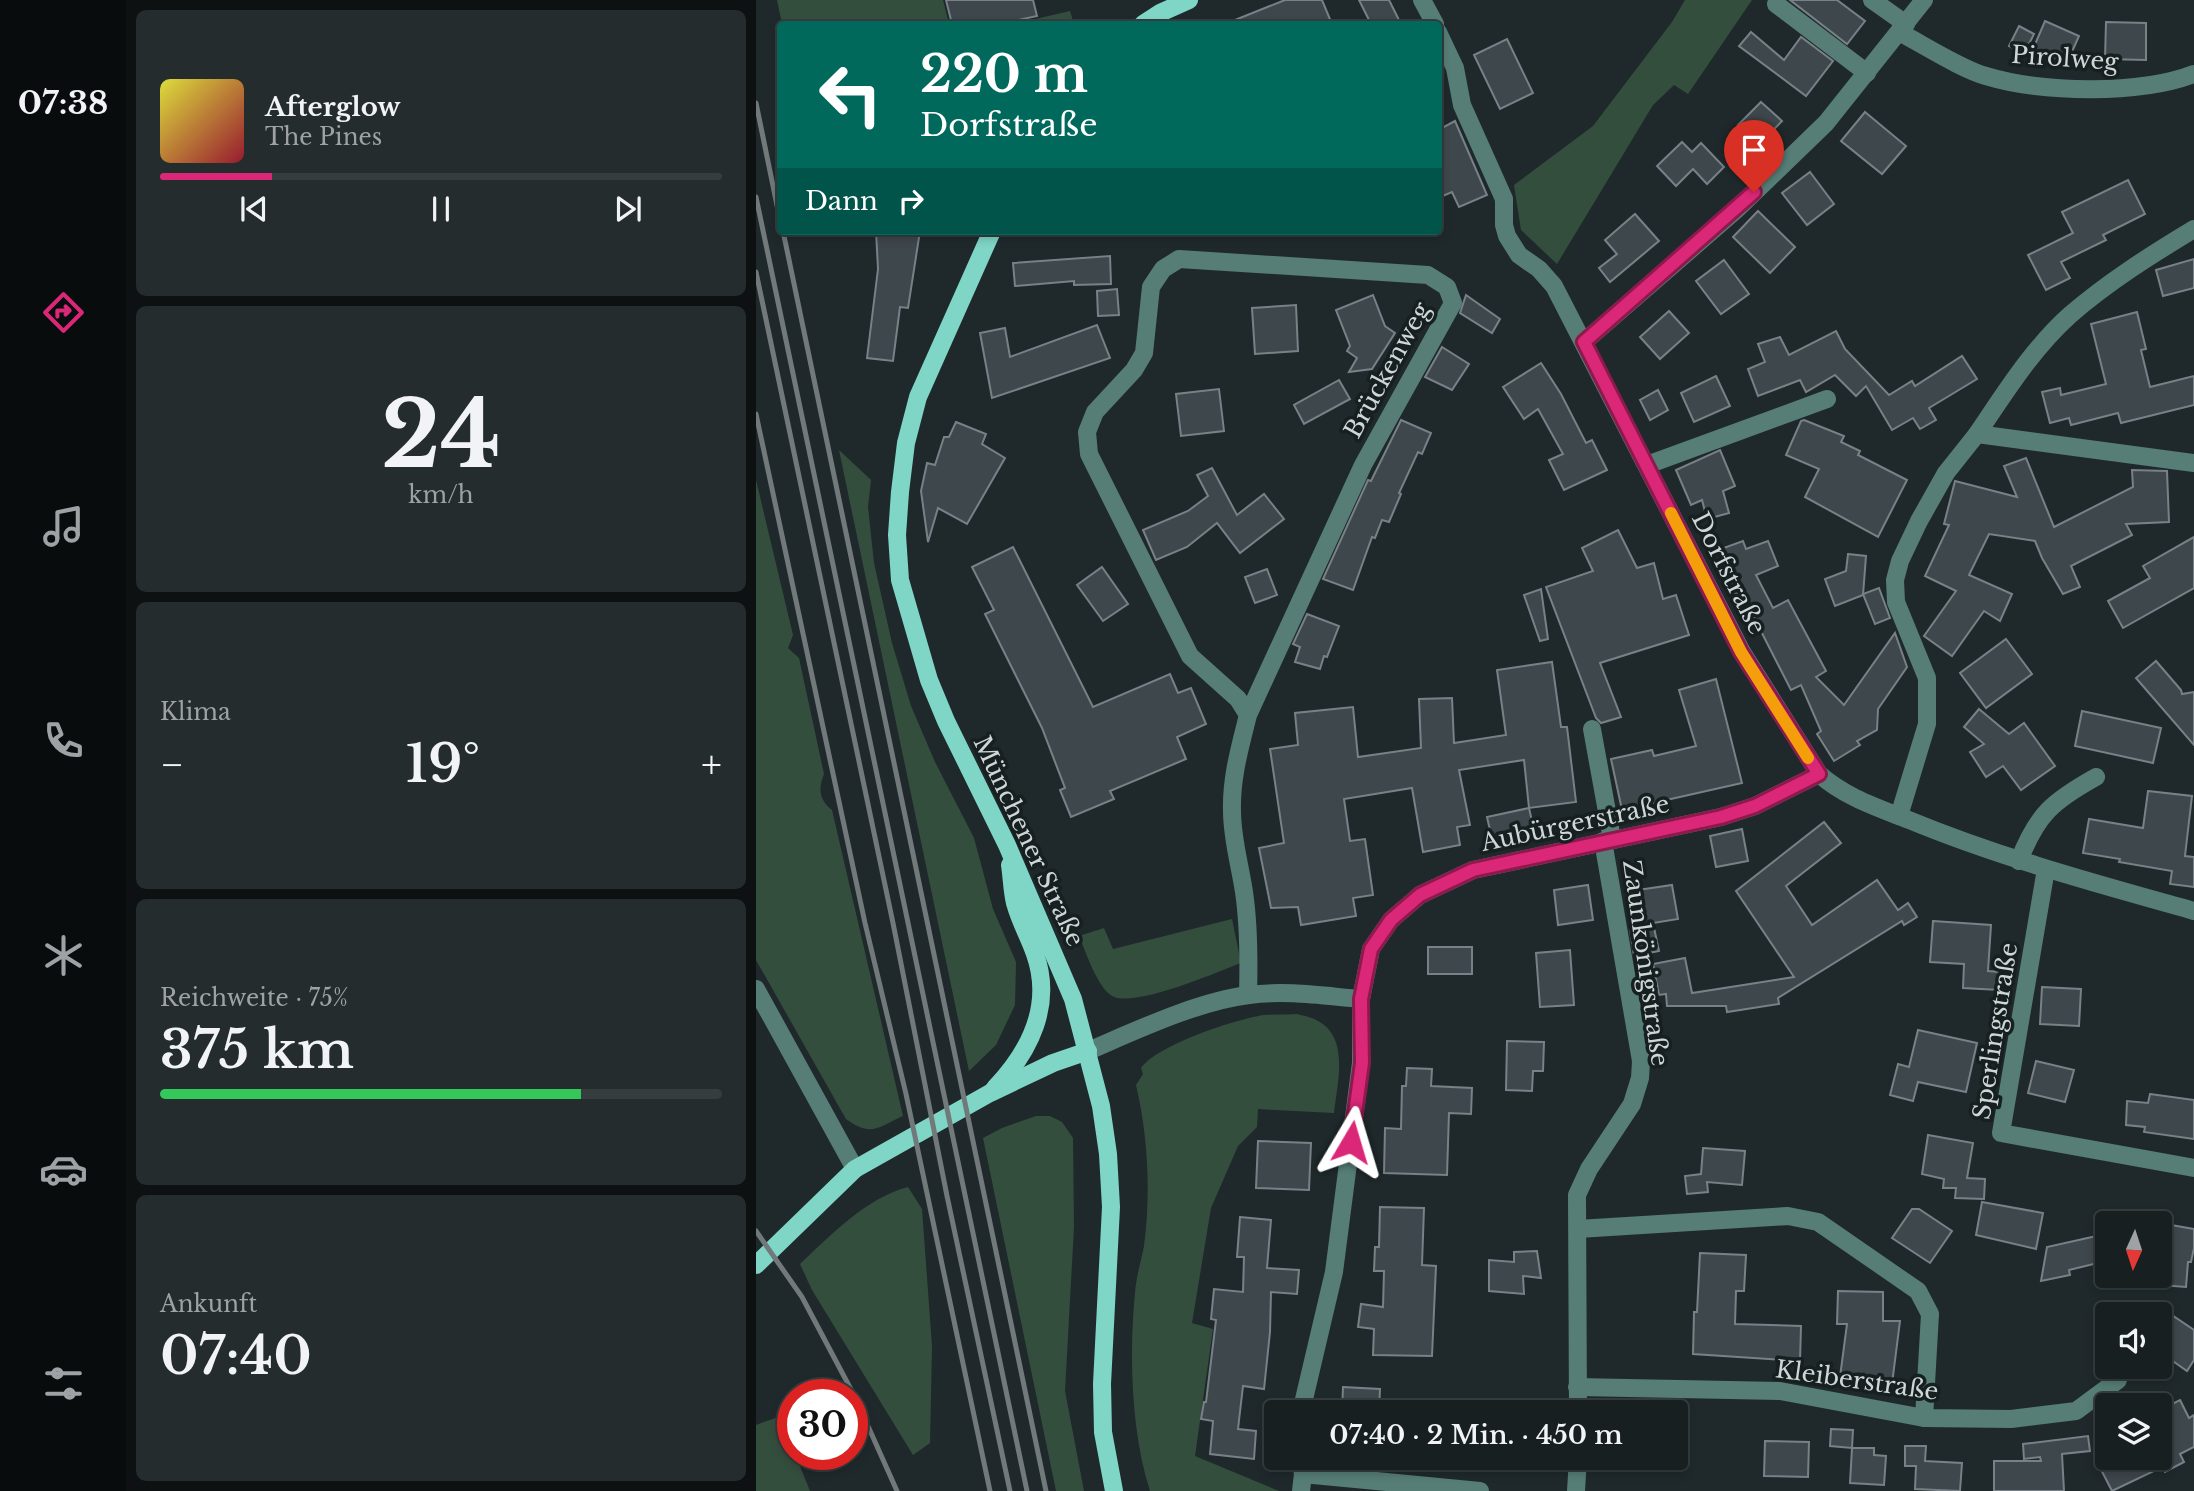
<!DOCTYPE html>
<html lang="de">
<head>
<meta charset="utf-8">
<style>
	body { margin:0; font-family:"Libre Baskerville",serif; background:#242c2d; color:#f1f3f6; height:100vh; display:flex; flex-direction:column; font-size:26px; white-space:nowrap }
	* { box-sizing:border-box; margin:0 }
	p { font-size:23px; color:#9ea2a5 }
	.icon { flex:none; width:38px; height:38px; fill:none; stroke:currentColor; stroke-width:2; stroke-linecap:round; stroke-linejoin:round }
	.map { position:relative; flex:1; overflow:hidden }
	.panel { display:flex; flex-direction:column; gap:10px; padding:10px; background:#0d1112; width:630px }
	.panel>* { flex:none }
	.top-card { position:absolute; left:21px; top:21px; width:665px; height:214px; border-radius:7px; box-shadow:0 4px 10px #0003,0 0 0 2px #363d3e; background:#00695c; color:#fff; overflow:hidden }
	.needle { width:46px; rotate:183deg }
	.controls { position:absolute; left:1339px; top:1211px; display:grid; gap:14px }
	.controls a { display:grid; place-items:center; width:77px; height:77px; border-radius:7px; background:#171f20; box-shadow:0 4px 10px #0003,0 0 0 2px #363d3e; font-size:35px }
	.speed { position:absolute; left:21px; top:1379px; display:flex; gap:14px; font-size:35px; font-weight:700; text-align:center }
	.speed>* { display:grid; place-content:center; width:91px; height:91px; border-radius:50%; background:#171f20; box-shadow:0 4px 10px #0003,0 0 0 2px #363d3e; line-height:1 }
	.speed .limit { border:10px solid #d22; background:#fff; color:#111 }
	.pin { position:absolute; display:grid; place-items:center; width:60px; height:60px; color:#fff; margin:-72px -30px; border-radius:50% 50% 50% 0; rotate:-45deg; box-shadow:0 0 7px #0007 }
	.pin .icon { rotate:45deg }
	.me { position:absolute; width:77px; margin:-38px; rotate:7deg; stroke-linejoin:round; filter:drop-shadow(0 0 5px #0008) }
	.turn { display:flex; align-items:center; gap:24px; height:147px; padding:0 28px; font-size:32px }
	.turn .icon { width:91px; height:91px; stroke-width:2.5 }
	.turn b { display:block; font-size:49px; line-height:60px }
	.then { display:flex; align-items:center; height:66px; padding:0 28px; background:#0003; gap:14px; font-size:26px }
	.big { font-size:52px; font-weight:600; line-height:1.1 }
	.panel .tile { flex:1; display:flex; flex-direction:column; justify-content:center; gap:10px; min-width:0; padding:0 24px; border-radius:10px; background:#242c2d }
	.panel .dial { align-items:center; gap:0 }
	.dial b { font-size:91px; line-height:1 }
	.song { display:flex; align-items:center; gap:21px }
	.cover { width:84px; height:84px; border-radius:10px; background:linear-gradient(135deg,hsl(60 70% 55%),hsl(350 70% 35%)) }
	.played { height:7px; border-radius:4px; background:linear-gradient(90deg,#db2777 20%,#363d3e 20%) }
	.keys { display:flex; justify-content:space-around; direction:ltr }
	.heat { display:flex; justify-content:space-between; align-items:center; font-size:38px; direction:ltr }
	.charge { height:10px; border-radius:5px; background:linear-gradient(90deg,#34c759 75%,#363d3e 0) }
	.trip { position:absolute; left:508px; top:1400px; width:424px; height:70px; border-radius:7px; background:#171f20; box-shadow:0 4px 10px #0003,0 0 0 2px #363d3e; font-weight:600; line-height:70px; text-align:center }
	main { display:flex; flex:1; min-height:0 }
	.dock { display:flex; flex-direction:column; width:126px; justify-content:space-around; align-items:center; background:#090c0d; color:#9ea2a5 }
	.dock .icon { width:49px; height:49px }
	.dock .selected { color:#db2777 }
	.dock b { font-size:32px; color:#f1f3f6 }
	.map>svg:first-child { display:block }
	.green { fill:#344e3e }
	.building { fill:#3e474c; stroke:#778187; stroke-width:2 }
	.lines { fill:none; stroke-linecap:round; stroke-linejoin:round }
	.minor { stroke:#567e76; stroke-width:18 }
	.major { stroke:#7fd6c6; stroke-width:18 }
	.rail { stroke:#71797b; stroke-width:5 }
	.route-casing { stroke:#8e194d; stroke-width:18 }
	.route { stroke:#db2777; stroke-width:12 }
	.slow { stroke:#f59e0b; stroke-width:12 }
	.labels { text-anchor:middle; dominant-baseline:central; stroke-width:7; stroke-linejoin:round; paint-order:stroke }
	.street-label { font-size:24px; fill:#cfd6d7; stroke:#162021 }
</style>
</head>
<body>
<main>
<nav class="dock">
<b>07:38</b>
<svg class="icon selected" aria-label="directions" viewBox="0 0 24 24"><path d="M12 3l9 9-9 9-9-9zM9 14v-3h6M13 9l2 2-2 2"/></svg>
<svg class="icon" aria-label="music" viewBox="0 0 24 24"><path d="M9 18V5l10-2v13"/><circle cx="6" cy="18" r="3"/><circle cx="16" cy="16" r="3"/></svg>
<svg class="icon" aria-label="phone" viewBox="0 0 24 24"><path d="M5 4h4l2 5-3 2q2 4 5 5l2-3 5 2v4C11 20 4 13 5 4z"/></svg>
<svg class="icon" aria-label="climate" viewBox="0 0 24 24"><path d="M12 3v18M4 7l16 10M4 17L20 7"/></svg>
<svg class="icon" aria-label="car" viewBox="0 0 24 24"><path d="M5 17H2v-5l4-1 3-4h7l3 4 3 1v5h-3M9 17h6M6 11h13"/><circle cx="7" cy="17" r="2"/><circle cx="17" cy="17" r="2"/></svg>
<svg class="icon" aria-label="filters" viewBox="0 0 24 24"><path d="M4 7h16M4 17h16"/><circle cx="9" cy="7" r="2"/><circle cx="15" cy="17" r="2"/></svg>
</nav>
<section class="panel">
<div class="tile">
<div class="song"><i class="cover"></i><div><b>Afterglow</b><p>The Pines</p></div></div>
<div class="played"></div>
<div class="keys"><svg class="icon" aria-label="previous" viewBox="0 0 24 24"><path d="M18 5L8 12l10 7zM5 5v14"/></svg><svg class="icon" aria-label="pause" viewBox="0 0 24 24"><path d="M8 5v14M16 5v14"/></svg><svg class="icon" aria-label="next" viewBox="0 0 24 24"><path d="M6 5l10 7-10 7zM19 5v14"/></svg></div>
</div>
<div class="tile dial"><b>24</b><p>km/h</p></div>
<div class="tile"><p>Klima</p>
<div class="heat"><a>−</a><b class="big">19°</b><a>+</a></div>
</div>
<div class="tile"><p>Reichweite · 75%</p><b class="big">375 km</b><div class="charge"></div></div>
<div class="tile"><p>Ankunft</p><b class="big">07:40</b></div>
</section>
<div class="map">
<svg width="1438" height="1491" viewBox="0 0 1438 1491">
	<rect width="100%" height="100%" fill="#1f292b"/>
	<!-- green -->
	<g class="green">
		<polygon points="21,0 187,0 193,24 26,24"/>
		<polygon points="929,0 996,0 932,94 918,85 897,105 801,264 765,230 758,185 837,126 916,22"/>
		<polygon points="314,11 318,24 258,24"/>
		<polygon points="83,450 115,480 112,507 118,563 136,643 155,706 179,762 218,838 237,909 260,962 259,1005 240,1045 213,1071"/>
		<path d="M0,480l37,155 -5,13 11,10 25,116c-6,14 -5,26 8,36l71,306c-26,12 -32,21 -57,3l-90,-159z"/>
		<path d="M476,919l9,44c-26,10 -102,43 -127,34 -16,-7 -28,-45 -35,-61l25,-8 9,21z"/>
		<path d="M541,1014c6,2 15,3 21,7 32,17 19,63 16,92l-76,-4 -1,18 -19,19 -27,62 -19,115 21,6 -18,127 84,35h-129c-19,-59 -21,-137 -15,-198 1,-16 6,-31 9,-47 7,-53 4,-110 -8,-161l7,-11 -2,-6c16,-23 95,-49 123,-53 11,-1 22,0 33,-1z"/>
		<polygon points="280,1116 294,1116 306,1122 317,1138 318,1227 309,1391 328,1491 300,1491 227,1138 246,1128"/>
		<path d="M152,1187l14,22 10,137 -2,97 -17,12 -101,-165 -12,-26c31,-29 66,-66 108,-77z"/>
		<polygon points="25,1416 37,1447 37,1454 39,1454 54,1491 0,1491 0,1425"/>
	</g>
	<!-- building -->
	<g class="building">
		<polygon points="190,0 277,0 281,16 243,24 196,24"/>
		<polygon points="529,0 566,0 576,24 469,24"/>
		<polygon points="603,0 633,0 645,24 615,24"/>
		<polygon points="1034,0 1081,0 1109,21 1091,44"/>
		<polygon points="1289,21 1323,36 1311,63 1277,49"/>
		<polygon points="1350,22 1390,23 1390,60 1349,59"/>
		<polygon points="1263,26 1278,34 1268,54 1253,46"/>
		<polygon points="995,32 1028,60 1045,37 1077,61 1050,96 983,46"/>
		<polygon points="751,39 777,93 744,109 718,55"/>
		<polygon points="1005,102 1026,121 1003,145 982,125"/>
		<polygon points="1109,112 1150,146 1126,174 1085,141"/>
		<polygon points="699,121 731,195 703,207 696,192 682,198 682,130"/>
		<polygon points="926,142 936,152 945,143 968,167 951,184 937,169 920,186 901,166"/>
		<polygon points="1054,172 1078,204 1051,225 1026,193"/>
		<polygon points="1372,180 1389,214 1347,235 1350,240 1305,262 1314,278 1290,290 1272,255 1317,233 1306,212"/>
		<polygon points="1002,211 1039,247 1014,273 977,237"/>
		<polygon points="879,214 903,241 854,282 843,268 861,254 849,240"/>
		<polygon points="120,231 164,231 152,308 144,307 137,361 111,358 122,269"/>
		<polygon points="354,256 355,284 318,285 318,281 259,286 257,263"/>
		<polygon points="1438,259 1438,288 1407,296 1400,270"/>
		<polygon points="968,260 993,294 965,314 940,281"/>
		<polygon points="361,289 363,315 342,316 341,291"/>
		<polygon points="617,295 629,326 639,333 616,369 593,372 601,358 591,351 594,346 580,310"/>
		<polygon points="710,295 744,319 736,333 704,313"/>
		<polygon points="540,305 542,351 499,354 496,308"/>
		<polygon points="913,311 933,333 904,359 884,337"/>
		<polygon points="1381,312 1390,349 1385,350 1394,387 1438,376 1438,405 1365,423 1362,413 1315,425 1313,418 1294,423 1286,392 1304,388 1305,395 1350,384 1335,324"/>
		<polygon points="341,325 354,358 236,398 224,333 249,328 254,357"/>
		<polygon points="1080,331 1089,349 1133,395 1156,381 1159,386 1206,356 1221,379 1173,408 1180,420 1164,429 1157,418 1136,430 1110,386 1100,396 1079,375 1050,392 1044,380 1002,396 992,369 1009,362 1002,344 1024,337 1033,355"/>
		<polygon points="686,347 713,364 696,390 669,377"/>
		<polygon points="785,363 805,394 830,443 836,440 851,470 808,490 793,460 807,454 782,409 768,419 747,387"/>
		<polygon points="960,376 974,406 938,422 925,393"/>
		<polygon points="583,380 594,399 548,424 538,405"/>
		<polygon points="463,389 468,431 425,436 420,394"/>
		<polygon points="902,390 912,410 894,420 884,400"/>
		<polygon points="645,420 675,433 666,454 662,452 643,493 645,494 633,522 626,520 619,538 616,537 597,590 567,579 612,480 615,481"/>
		<polygon points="1048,420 1088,436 1085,442 1104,451 1102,455 1151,480 1122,537 1049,497 1063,469 1030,455 1045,421"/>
		<polygon points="200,422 230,434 226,444 249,458 211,524 182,508 172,542 165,491 171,463 179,465 188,437 193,437"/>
		<polygon points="964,450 979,486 967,491 973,513 951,519 946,500 935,505 920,470"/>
		<polygon points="1270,458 1298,527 1377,487 1376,470 1411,471 1413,522 1370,524 1376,535 1315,566 1324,587 1307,594 1286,558 1279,541 1233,534 1213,575 1256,594 1244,621 1228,611 1196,656 1168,636 1200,591 1169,576 1193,525 1188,524 1199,481 1261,497 1248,466"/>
		<polygon points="456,468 481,515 508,494 528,519 484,553 461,523 431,547 400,560 387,530 432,511 452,496 441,475"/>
		<polygon points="862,530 881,568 898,563 907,599 920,595 933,635 844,663 865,717 845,723 840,718 790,587 837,571 826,548"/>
		<polygon points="1438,537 1438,588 1367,628 1352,601 1394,578 1387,566"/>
		<polygon points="987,541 990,549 1012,541 1022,566 1000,575 1017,608 1032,600 1070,671 1060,677 1088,705 1139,633 1151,667 1122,709 1121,730 1101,741 1104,745 1078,761 1061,734 1065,731 1045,685 1035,690 985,592 979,594 962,550"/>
		<polygon points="257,547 337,707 414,674 422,693 435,688 450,724 421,737 430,759 354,791 358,799 315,817 304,790 309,788 286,728 229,614 238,610 216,567"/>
		<polygon points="1092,554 1110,556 1107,595 1079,606 1069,579 1090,571"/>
		<polygon points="346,567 372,604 347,621 321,585"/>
		<polygon points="511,569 521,595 499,603 489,577"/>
		<polygon points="1123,588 1134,618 1119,624 1107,594"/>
		<polygon points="785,589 792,639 784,641 768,595"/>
		<polygon points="551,614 583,626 571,657 568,656 564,669 539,662 544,647 537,644"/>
		<polygon points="1250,639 1276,674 1230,708 1204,673"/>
		<polygon points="1400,661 1425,690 1426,694 1438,692 1438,745 1380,678"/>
		<polygon points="796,662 805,727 811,727 820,802 773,808 768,760 703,770 714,825 701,827 704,845 667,852 656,788 588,799 594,841 609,839 617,895 597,898 600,916 545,925 542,907 515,908 503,848 528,843 514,749 542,745 539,713 597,707 602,757 665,748 663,699 696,698 698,743 750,735 741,670"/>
		<polygon points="960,679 986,783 866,810 855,759 896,750 898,756 940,746 923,690"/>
		<polygon points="1223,709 1253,734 1268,723 1299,766 1265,790 1247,766 1230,777 1214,752 1228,744 1208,727"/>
		<polygon points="1326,711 1405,728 1397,763 1319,746"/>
		<polygon points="1392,791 1436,796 1429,856 1438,857 1438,887 1414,884 1416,871 1363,862 1364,859 1327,853 1333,819 1387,828"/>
		<polygon points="773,808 780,839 738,848 731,817"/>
		<polygon points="1068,822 1085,843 1030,886 1056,925 1121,880 1142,910 1152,903 1161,917 1148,925 1146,921 1022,998 1023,1004 971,1012 970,1006 911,1006 910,994 903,995 897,964 929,958 936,993 1038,977 980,891"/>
		<polygon points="986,829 992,861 960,867 954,836"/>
		<polygon points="832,885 837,920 802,925 798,890"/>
		<polygon points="916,885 922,919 897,923 903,951 878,956 874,930 881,929 875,891"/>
		<polygon points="1177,921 1235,925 1232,971 1244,972 1243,990 1207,988 1208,964 1174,962"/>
		<rect x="672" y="947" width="44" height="27"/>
		<polygon points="814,950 818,1005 784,1007 780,953"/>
		<polygon points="1286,987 1325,989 1323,1026 1284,1024"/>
		<polygon points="1162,1030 1221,1043 1210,1092 1162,1082 1157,1101 1134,1095 1142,1064 1153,1067"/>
		<polygon points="751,1041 788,1042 787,1071 777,1071 776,1091 750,1090"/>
		<polygon points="1280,1061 1318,1070 1309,1102 1272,1093"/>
		<polygon points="651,1068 676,1069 675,1086 716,1088 715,1114 693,1113 691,1175 628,1173 629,1128 645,1129 646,1086 650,1086"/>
		<polygon points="1394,1094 1438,1100 1438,1139 1388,1132 1389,1127 1370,1125 1371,1101 1392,1103"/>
		<polygon points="1172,1135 1217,1143 1211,1178 1229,1179 1228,1199 1199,1198 1200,1188 1187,1188 1188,1179 1166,1174"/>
		<polygon points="502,1141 555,1143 553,1190 500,1188"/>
		<polygon points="947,1148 989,1151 986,1185 951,1182 952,1192 931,1194 929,1176 945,1174"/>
		<polygon points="1226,1202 1287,1213 1280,1249 1220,1235"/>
		<polygon points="624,1207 668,1208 666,1265 680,1266 676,1356 617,1355 618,1329 602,1327 605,1304 627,1307 628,1271 618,1271 619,1247 623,1247"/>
		<polygon points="1156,1209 1163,1209 1196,1231 1174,1263 1136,1238"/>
		<polygon points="484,1217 515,1220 511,1268 543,1270 541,1294 515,1292 514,1332 508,1389 487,1386 482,1429 500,1431 498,1459 454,1454 457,1421 445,1419 448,1402 450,1402 460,1320 455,1319 458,1289 487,1292 488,1257 481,1257"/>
		<polygon points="1404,1223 1438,1229 1438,1248 1435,1262 1432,1262 1430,1287 1404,1285"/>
		<polygon points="1345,1235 1350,1261 1313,1270 1314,1275 1285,1281 1291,1247"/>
		<polygon points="781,1251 785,1278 767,1276 768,1294 733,1291 733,1260 758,1262 758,1252"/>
		<polygon points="944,1253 990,1255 988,1291 980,1291 979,1324 1045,1326 1044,1361 937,1354 938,1312 941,1312"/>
		<polygon points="1082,1291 1127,1292 1127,1321 1144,1321 1136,1384 1084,1377 1091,1324 1081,1324"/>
		<polygon points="1404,1307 1438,1330 1438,1360 1431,1371 1404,1352"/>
		<polygon points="587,1387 624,1389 623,1412 586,1412"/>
		<polygon points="1424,1400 1433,1418 1438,1415 1438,1447 1424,1454 1428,1462 1409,1472 1406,1467 1356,1491 1339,1458 1404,1458 1404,1410"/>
		<polygon points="1075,1429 1097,1430 1096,1448 1074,1446"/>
		<polygon points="1332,1436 1334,1451 1306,1454 1308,1491 1238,1491 1238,1461 1285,1461 1284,1457 1268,1459 1267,1444"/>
		<polygon points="1009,1441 1053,1442 1052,1477 1008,1476"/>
		<polygon points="1149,1446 1170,1446 1169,1461 1206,1463 1204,1491 1159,1489 1160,1466 1149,1466"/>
		<polygon points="1096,1448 1118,1448 1118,1455 1130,1456 1128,1485 1094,1483"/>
	</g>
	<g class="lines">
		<!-- minor -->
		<g class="minor">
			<polyline points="666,0 679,24"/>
			<polyline points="1116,0 1150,24"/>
			<polyline points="1020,4 1111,73"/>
			<path d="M682,32l17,36 7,37 42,94v26l3,11 12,19 20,14 15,17 188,366 77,122c26,23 57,33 90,46 92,38 189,64 285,91"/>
			<path d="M1143,32c25,13 62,37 87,44 56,17 154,19 208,-2"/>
			<polyline points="828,342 980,210 1070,123 1168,0"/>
			<path d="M1221,434c28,-41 55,-85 93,-119 38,-33 81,-60 124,-86"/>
			<polyline points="891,465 1071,399"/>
			<polyline points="836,729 856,839"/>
			<polyline points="1143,816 1171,724 1171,678 1140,602 1139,580 1144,561 1163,521 1190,473 1221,434 1438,463"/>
			<path d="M1263,861c18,-47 34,-60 77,-84"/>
			<polyline points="1290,869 1245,1133 1438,1168"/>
			<polyline points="0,989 99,1169"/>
			<path d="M492,995c1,-35 1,-69 -4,-103 -4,-27 -12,-53 -12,-81 -1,-33 8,-64 16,-96l-10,-16 -48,-43 -101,-202 -2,-22 8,-20 39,-42 10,-17 7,-66 12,-18 16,-10 249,16 19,12 6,16 -90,162 -115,250"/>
			<path d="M332,1051c47,-20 110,-50 161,-56 37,-5 75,1 112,4"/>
			<polyline points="822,1229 1032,1216 1062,1222 1162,1291 1174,1314 1168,1418"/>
			<polyline points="821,1387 1024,1391 1168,1418 1255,1419 1320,1411 1362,1380"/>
			<polyline points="545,1412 578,1272 605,1063 605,999 615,949 635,920 664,895 717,870 965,817 999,806 1063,774"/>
			<polyline points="822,1412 821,1195 833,1169 876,1104 884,1078 885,1061 847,841"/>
			<polyline points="544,1458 547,1474 545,1491"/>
			<polyline points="547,1474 724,1491"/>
			<polyline points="820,1491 822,1458"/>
		</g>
		<!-- major -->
		<g class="major">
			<polyline points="387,24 404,13 433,0"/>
			<polyline points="236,231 162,397 150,443 144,492 141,535 144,580 173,680 190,721 251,845 317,999 345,1106 352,1154 355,1207 346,1384 347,1432 358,1491"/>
			<path d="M239,1088c35,-37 58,-83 40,-134 -6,-17 -15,-33 -20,-51 -3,-12 -3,-25 -5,-38"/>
			<polyline points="0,1265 99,1169 234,1093 297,1063 332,1051"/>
		</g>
		<!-- rail -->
		<g class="rail">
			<polyline points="0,103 24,220"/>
			<polyline points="0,197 271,1491"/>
			<polyline points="27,231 290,1491"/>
			<polyline points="0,272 137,923 191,1196 254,1491"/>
			<polyline points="0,414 109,923 150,1094 234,1491"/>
			<polyline points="0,1231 46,1297 99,1397 141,1491"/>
		</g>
	</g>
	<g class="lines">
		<!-- route casing -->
		<g class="route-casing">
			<polyline id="route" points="595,1142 606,1063 605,999 615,949 635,920 664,895 717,870 965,817 999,806 1063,774 985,652 828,342 998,192"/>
		</g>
		<!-- route -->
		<use href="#route" class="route"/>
		<!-- slow -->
		<polyline class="slow" points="915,513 985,652 1052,758"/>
	</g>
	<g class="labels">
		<!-- street labels -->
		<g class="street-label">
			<text transform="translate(1309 58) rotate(4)">Pirolweg</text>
			<text transform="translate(631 370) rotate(-61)">Brückenweg</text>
			<text transform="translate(973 573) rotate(63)">Dorfstraße</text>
			<text transform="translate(819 823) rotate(-12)">Aubürgerstraße</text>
			<text transform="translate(273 841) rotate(65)">Münchener Straße</text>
			<text transform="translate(890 963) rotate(82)">Zaunkönigstraße</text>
			<text transform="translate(1239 1031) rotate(-81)">Sperlingstraße</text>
			<text transform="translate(1101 1380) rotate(8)">Kleiberstraße</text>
		</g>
	</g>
</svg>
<div class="controls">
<a><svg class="needle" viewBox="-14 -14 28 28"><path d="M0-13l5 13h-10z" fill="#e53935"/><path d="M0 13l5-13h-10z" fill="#9ea2a5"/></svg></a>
<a><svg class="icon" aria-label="sound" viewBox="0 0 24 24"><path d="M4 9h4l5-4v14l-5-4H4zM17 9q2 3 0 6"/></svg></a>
<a><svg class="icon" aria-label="layers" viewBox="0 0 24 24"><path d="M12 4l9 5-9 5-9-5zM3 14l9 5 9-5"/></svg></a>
</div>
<div class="speed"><div class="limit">30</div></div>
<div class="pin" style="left:998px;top:192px;background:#d93025"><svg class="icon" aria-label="arrive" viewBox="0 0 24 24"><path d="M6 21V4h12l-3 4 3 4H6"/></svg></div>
<svg class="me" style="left:595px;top:1142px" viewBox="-20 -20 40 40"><path d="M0-17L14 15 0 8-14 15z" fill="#db2777" stroke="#fff" stroke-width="4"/></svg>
<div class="trip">07:40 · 2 Min. · 450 m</div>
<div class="top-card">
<div class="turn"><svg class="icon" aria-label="left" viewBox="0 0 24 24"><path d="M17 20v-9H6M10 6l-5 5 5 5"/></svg><div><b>220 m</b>Dorfstraße</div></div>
<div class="then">Dann<svg class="icon" aria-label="right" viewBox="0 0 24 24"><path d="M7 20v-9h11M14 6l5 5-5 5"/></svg></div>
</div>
</div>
</main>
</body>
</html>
